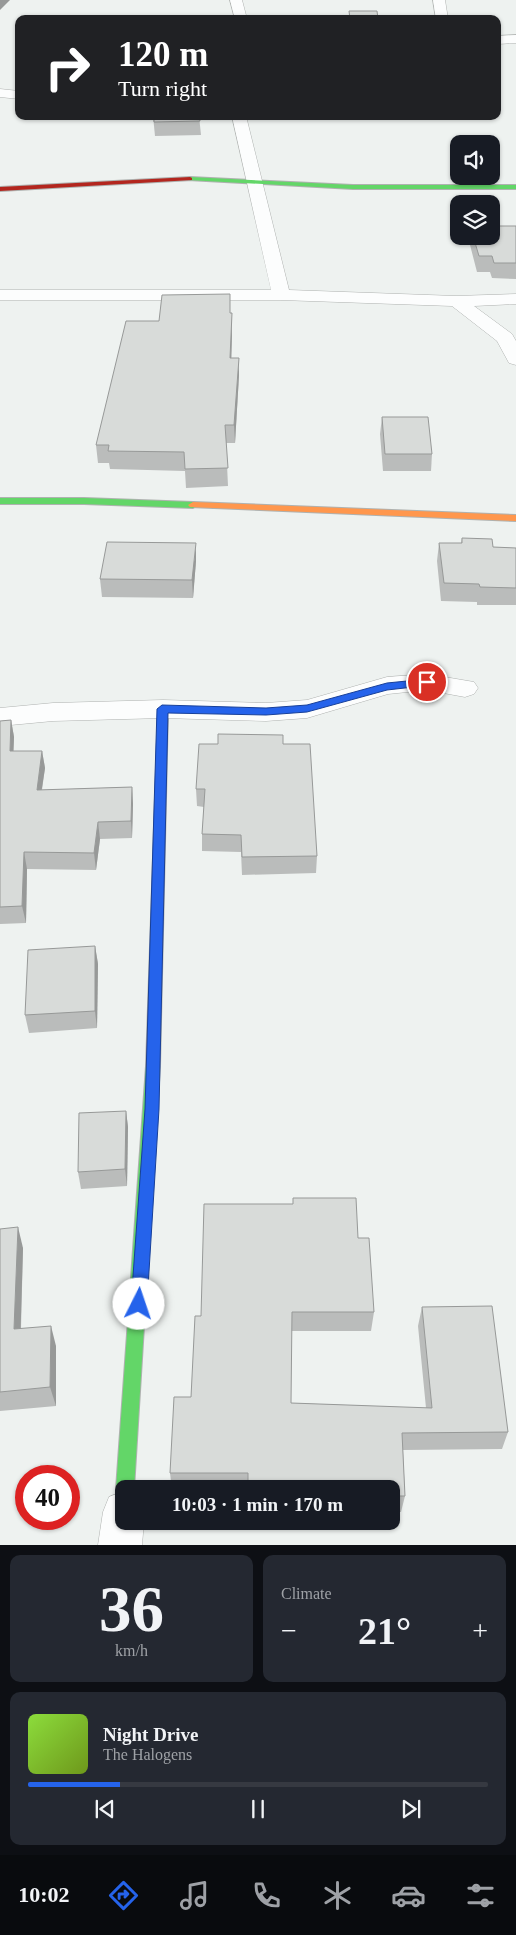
<!DOCTYPE html>
<html lang="en">
<head>
<meta charset="utf-8">
<style>
	body { margin:0; font-family:Georgia,serif; background:#242831; color:#f1f3f6; height:100vh; display:flex; flex-direction:column; font-size:19px; white-space:nowrap }
	* { box-sizing:border-box; margin:0 }
	p { font-size:16px; color:#9ea1a6 }
	.icon { flex:none; width:28px; height:28px; fill:none; stroke:currentColor; stroke-width:2; stroke-linecap:round; stroke-linejoin:round }
	.map { position:relative; height:1545px; overflow:hidden }
	.sheet { display:flex; flex-direction:column; gap:10px; padding:10px; background:#0d0f14; flex:1 }
	.sheet>* { flex:none }
	.guide { position:absolute; left:15px; top:15px; width:486px; height:105px; border-radius:10px; box-shadow:0 1px 4px #0004; background:#202124; color:#fff; overflow:hidden }
	.fabs { position:absolute; left:450px; top:135px; display:grid; gap:10px }
	.fabs a { display:grid; place-items:center; width:50px; height:50px; border-radius:10px; background:#171b24; box-shadow:0 1px 4px #0004; font-size:25px }
	.speed { position:absolute; left:15px; top:1465px; display:flex; gap:10px; font-size:25px; font-weight:700; text-align:center }
	.speed>* { display:grid; place-content:center; width:65px; height:65px; border-radius:50%; background:#171b24; box-shadow:0 1px 4px #0004; line-height:1 }
	.speed .limit { border:8px solid #d22; background:#fff; color:#111 }
	.pin { position:absolute; display:grid; place-items:center; width:42px; height:42px; color:#fff; margin:-21px; border:2px solid #fff; border-radius:50%; box-shadow:0 1px 5px #0007 }
	.me { position:absolute; width:55px; margin:-28px; rotate:4deg; stroke-linejoin:round; filter:drop-shadow(0 0 4px #0008) }
	.turn { display:flex; align-items:center; gap:18px; height:105px; padding:0 20px; font-size:22px }
	.turn .icon { width:65px; height:65px; stroke-width:2.5 }
	.turn b { display:block; font-size:35px; line-height:42px }
	.big { font-size:38px; font-weight:800; line-height:1.1 }
	.sheet .tile { flex:1; display:flex; flex-direction:column; justify-content:center; gap:8px; min-width:0; padding:0 18px; border-radius:10px; background:#242831 }
	.sheet .dial { align-items:center; gap:0 }
	.dial b { font-size:65px; line-height:1 }
	.song { display:flex; align-items:center; gap:15px }
	.cover { width:60px; height:60px; border-radius:8px; background:linear-gradient(135deg,hsl(90 70% 55%),hsl(80 70% 35%)) }
	.played { height:5px; border-radius:2px; background:linear-gradient(90deg,#2563eb 20%,#363941 20%) }
	.keys { display:flex; justify-content:space-around; direction:ltr }
	.heat { display:flex; justify-content:space-between; align-items:center; font-size:28px; direction:ltr }
	.sheet .tiles { flex:1; display:grid; gap:10px; grid-template-columns:1fr 1fr }
	.tile:last-child { grid-column:span 2 }
	.trip { position:absolute; left:115px; top:1480px; width:285px; height:50px; border-radius:10px; background:#171b24; box-shadow:0 1px 4px #0004; font-weight:800; line-height:50px; text-align:center }
	.tab-bar { display:flex; height:80px; justify-content:space-around; align-items:center; background:#090b0e; color:#9ea1a6 }
	.tab-bar .icon { width:35px; height:35px }
	.tab-bar .current { color:#2563eb }
	.tab-bar b { font-size:22px; color:#f1f3f6 }
	.map>svg:first-child { display:block }
	.lines { fill:none; stroke-linecap:round; stroke-linejoin:round }
	.street-casing { stroke:#afb2b0; stroke-width:1 }
	.fast-casing { stroke:#afb2b0; stroke-width:2 }
	.slow-casing { stroke:#afb2b0; stroke-width:2 }
	.jam-casing { stroke:#afb2b0; stroke-width:2 }
	.street { fill:#fcfdfd; fill-rule:evenodd }
	.fast { fill:#63d668; fill-rule:evenodd }
	.slow { fill:#ff974d; fill-rule:evenodd }
	.jam { fill:#b3261e; fill-rule:evenodd }
	.wall { fill:#babcbb }
	.shaded-wall { fill:#979998 }
	.building { fill:#d8dbd9; stroke:#979998 }
	.route { fill:#2563eb; stroke:#184099 }
</style>
</head>
<body>
<div class="map">
<svg width="516" height="1545" viewBox="0 0 516 1545">
	<rect width="100%" height="100%" fill="#eef2f0"/>
	<g class="lines">
		<!-- street casing -->
		<g class="street-casing">
			<g id="street">
				<polygon points="230,0 242,0 247,19 235,19"/>
				<polygon points="433,0 445,0 448,19 436,19"/>
				<polygon points="516,35 516,43 498,44 498,36"/>
				<polygon points="0,89 19,91 19,99 0,97"/>
				<polygon points="232,116 246,116 289,290 456,296 516,294 516,304 474,306 512,334 516,341 516,365 509,363 497,341 452,306 281,300 0,300 0,290 271,290"/>
				<polygon points="427,674 474,682 478,688 474,694 465,697 427,690 388,694 307,718 266,721 163,718 53,721 0,726 0,708 53,703 163,700 266,703 307,700 387,677"/>
				<polygon points="124,1491 124,1521 144,1521 142,1545 98,1545 103,1512 109,1497"/>
			</g>
		</g>
		<!-- fast casing -->
		<g class="fast-casing">
			<g id="fast">
				<polygon points="190,177 353,185 516,185 516,189 353,189 188,180 188,178"/>
				<polygon points="0,498 84,498 193,502 198,505 193,508 84,504 0,504"/>
				<polygon points="153,1060 158,1062 160,1066 134,1489 124,1489 124,1497 119,1495 116,1489 146,1066 148,1062"/>
			</g>
		</g>
		<!-- slow casing -->
		<g class="slow-casing">
			<g id="slow">
				<polygon points="193,502 516,515 516,521 190,507 188,505"/>
				<polygon points="163,705 168,709 160,1066 158,1070 153,1072 148,1070 146,1066 158,709"/>
			</g>
		</g>
		<!-- jam casing -->
		<g class="jam-casing">
			<polygon id="jam" points="190,177 192,178 192,180 0,191 0,187"/>
		</g>
		<!-- street -->
		<use href="#street" class="street"/>
		<!-- fast -->
		<use href="#fast" class="fast"/>
		<!-- slow -->
		<use href="#slow" class="slow"/>
		<!-- jam -->
		<use href="#jam" class="jam"/>
	</g>
	<!-- wall -->
	<g class="wall">
		<polygon points="153,116 199,116 201,135 155,136"/>
		<polygon points="516,226 516,279 492,278 490,272 477,272 469,241 469,236 491,236"/>
		<polygon points="159,321 232,330 231,358 239,375 235,443 226,443 228,486 186,488 185,471 110,469 109,463 98,463 96,445"/>
		<polygon points="382,417 432,454 431,471 383,471 380,434"/>
		<polygon points="462,538 493,547 516,548 516,605 477,605 477,602 441,601 437,561 439,543 461,543"/>
		<polygon points="196,561 193,598 102,597 100,579"/>
		<polygon points="11,720 14,737 13,751 42,751 45,768 42,790 132,787 133,804 132,838 100,839 96,870 27,869 26,923 0,924 0,721"/>
		<polygon points="283,744 317,856 316,873 242,875 241,852 202,851 202,834 204,807 197,806 196,789"/>
		<polygon points="95,946 98,964 97,1028 29,1033 25,1015"/>
		<polygon points="126,1111 128,1127 127,1186 81,1189 78,1172"/>
		<polygon points="0,1229 23,1248 21,1329 56,1346 56,1406 0,1411"/>
		<polygon points="358,1238 374,1312 371,1331 291,1331 291,1403 426,1408 418,1326 422,1307 508,1432 502,1449 403,1450 405,1496 401,1512 391,1512 391,1489 172,1489 170,1473 191,1397 201,1316"/>
	</g>
	<!-- shaded-wall -->
	<g class="shaded-wall">
		<polygon points="0,0 10,0 0,10"/>
		<polygon points="232,313 232,330 231,375 230,358"/>
		<polygon points="239,358 239,375 235,443 234,425"/>
		<polygon points="196,543 196,561 193,598 192,580"/>
		<polygon points="11,720 14,737 13,768 10,751"/>
		<polygon points="42,751 45,768 39,807 37,790"/>
		<polygon points="132,787 133,804 132,838 131,821"/>
		<polygon points="98,822 100,839 96,870 94,853"/>
		<polygon points="24,852 27,869 26,923 22,906"/>
		<polygon points="95,946 98,964 97,1028 95,1011"/>
		<polygon points="126,1111 128,1127 127,1186 125,1169"/>
		<polygon points="18,1227 23,1248 20,1349 14,1329"/>
		<polygon points="51,1326 56,1346 56,1406 50,1387"/>
	</g>
	<!-- building -->
	<g class="building">
		<polygon points="349,11 377,11 378,19 350,19"/>
		<polygon points="154,116 199,116 200,121 154,122"/>
		<polygon points="491,226 516,226 516,263 494,263 492,256 479,256 473,236 491,236"/>
		<polygon points="230,294 230,313 232,313 230,358 239,358 234,425 225,425 228,468 185,469 184,452 108,451 109,445 96,445 126,321 159,321 162,295"/>
		<polygon points="382,417 428,417 432,454 385,454"/>
		<polygon points="462,538 492,539 493,547 516,548 516,588 480,587 479,584 444,583 439,543 462,543"/>
		<polygon points="107,542 196,543 192,580 100,579"/>
		<polygon points="11,720 10,751 42,751 37,790 132,787 131,821 98,822 94,853 24,852 22,906 0,907 0,721"/>
		<polygon points="218,734 283,735 283,744 310,744 317,856 242,857 241,835 202,834 205,789 196,789 199,744 218,744"/>
		<polygon points="95,946 95,1011 25,1015 28,950"/>
		<polygon points="126,1111 125,1169 78,1172 79,1113"/>
		<polygon points="293,1198 356,1198 358,1238 369,1238 374,1312 292,1312 291,1403 432,1408 422,1307 492,1306 508,1432 402,1433 405,1496 391,1496 391,1489 248,1489 248,1473 170,1473 174,1397 191,1397 195,1316 201,1316 204,1204 293,1204"/>
		<polygon points="18,1227 14,1329 51,1326 50,1387 0,1392 0,1229"/>
	</g>
	<!-- route -->
	<polygon class="route" points="427,679 431,680 431,685 387,690 307,712 266,715 168,713 159,1109 147,1304 145,1309 139,1312 134,1309 131,1304 145,1109 157,709 162,705 266,708 307,705 387,683"/>
</svg>
<div class="fabs">
<a><svg class="icon" aria-label="sound" viewBox="0 0 24 24"><path d="M4 9h4l5-4v14l-5-4H4zM17 9q2 3 0 6"/></svg></a>
<a><svg class="icon" aria-label="layers" viewBox="0 0 24 24"><path d="M12 4l9 5-9 5-9-5zM3 14l9 5 9-5"/></svg></a>
</div>
<div class="speed"><div class="limit">40</div></div>
<div class="pin" style="left:427px;top:682px;background:#d93025"><svg class="icon" aria-label="arrive" viewBox="0 0 24 24"><path d="M6 21V4h12l-3 4 3 4H6"/></svg></div>
<svg class="me" style="left:139px;top:1304px" viewBox="-20 -20 40 40"><circle r="19" fill="#fff"/><path d="M0-13L10 11 0 6-10 11z" fill="#2563eb"/></svg>
<div class="trip">10:03 · 1 min · 170 m</div>
<div class="guide">
<div class="turn"><svg class="icon" aria-label="right" viewBox="0 0 24 24"><path d="M7 20v-9h11M14 6l5 5-5 5"/></svg><div><b>120 m</b>Turn right</div></div>
</div>
</div>
<section class="sheet">
<div class="tiles">
<div class="tile dial"><b>36</b><p>km/h</p></div>
<div class="tile"><p>Climate</p>
<div class="heat"><a>−</a><b class="big">21°</b><a>+</a></div>
</div>
<div class="tile">
<div class="song"><i class="cover"></i><div><b>Night Drive</b><p>The Halogens</p></div></div>
<div class="played"></div>
<div class="keys"><svg class="icon" aria-label="previous" viewBox="0 0 24 24"><path d="M18 5L8 12l10 7zM5 5v14"/></svg><svg class="icon" aria-label="pause" viewBox="0 0 24 24"><path d="M8 5v14M16 5v14"/></svg><svg class="icon" aria-label="next" viewBox="0 0 24 24"><path d="M6 5l10 7-10 7zM19 5v14"/></svg></div>
</div>
</div>
</section>
<nav class="tab-bar">
<b>10:02</b>
<svg class="icon current" aria-label="directions" viewBox="0 0 24 24"><path d="M12 3l9 9-9 9-9-9zM9 14v-3h6M13 9l2 2-2 2"/></svg>
<svg class="icon" aria-label="music" viewBox="0 0 24 24"><path d="M9 18V5l10-2v13"/><circle cx="6" cy="18" r="3"/><circle cx="16" cy="16" r="3"/></svg>
<svg class="icon" aria-label="phone" viewBox="0 0 24 24"><path d="M5 4h4l2 5-3 2q2 4 5 5l2-3 5 2v4C11 20 4 13 5 4z"/></svg>
<svg class="icon" aria-label="climate" viewBox="0 0 24 24"><path d="M12 3v18M4 7l16 10M4 17L20 7"/></svg>
<svg class="icon" aria-label="car" viewBox="0 0 24 24"><path d="M5 17H2v-5l4-1 3-4h7l3 4 3 1v5h-3M9 17h6M6 11h13"/><circle cx="7" cy="17" r="2"/><circle cx="17" cy="17" r="2"/></svg>
<svg class="icon" aria-label="filters" viewBox="0 0 24 24"><path d="M4 7h16M4 17h16"/><circle cx="9" cy="7" r="2"/><circle cx="15" cy="17" r="2"/></svg>
</nav>
</body>
</html>
